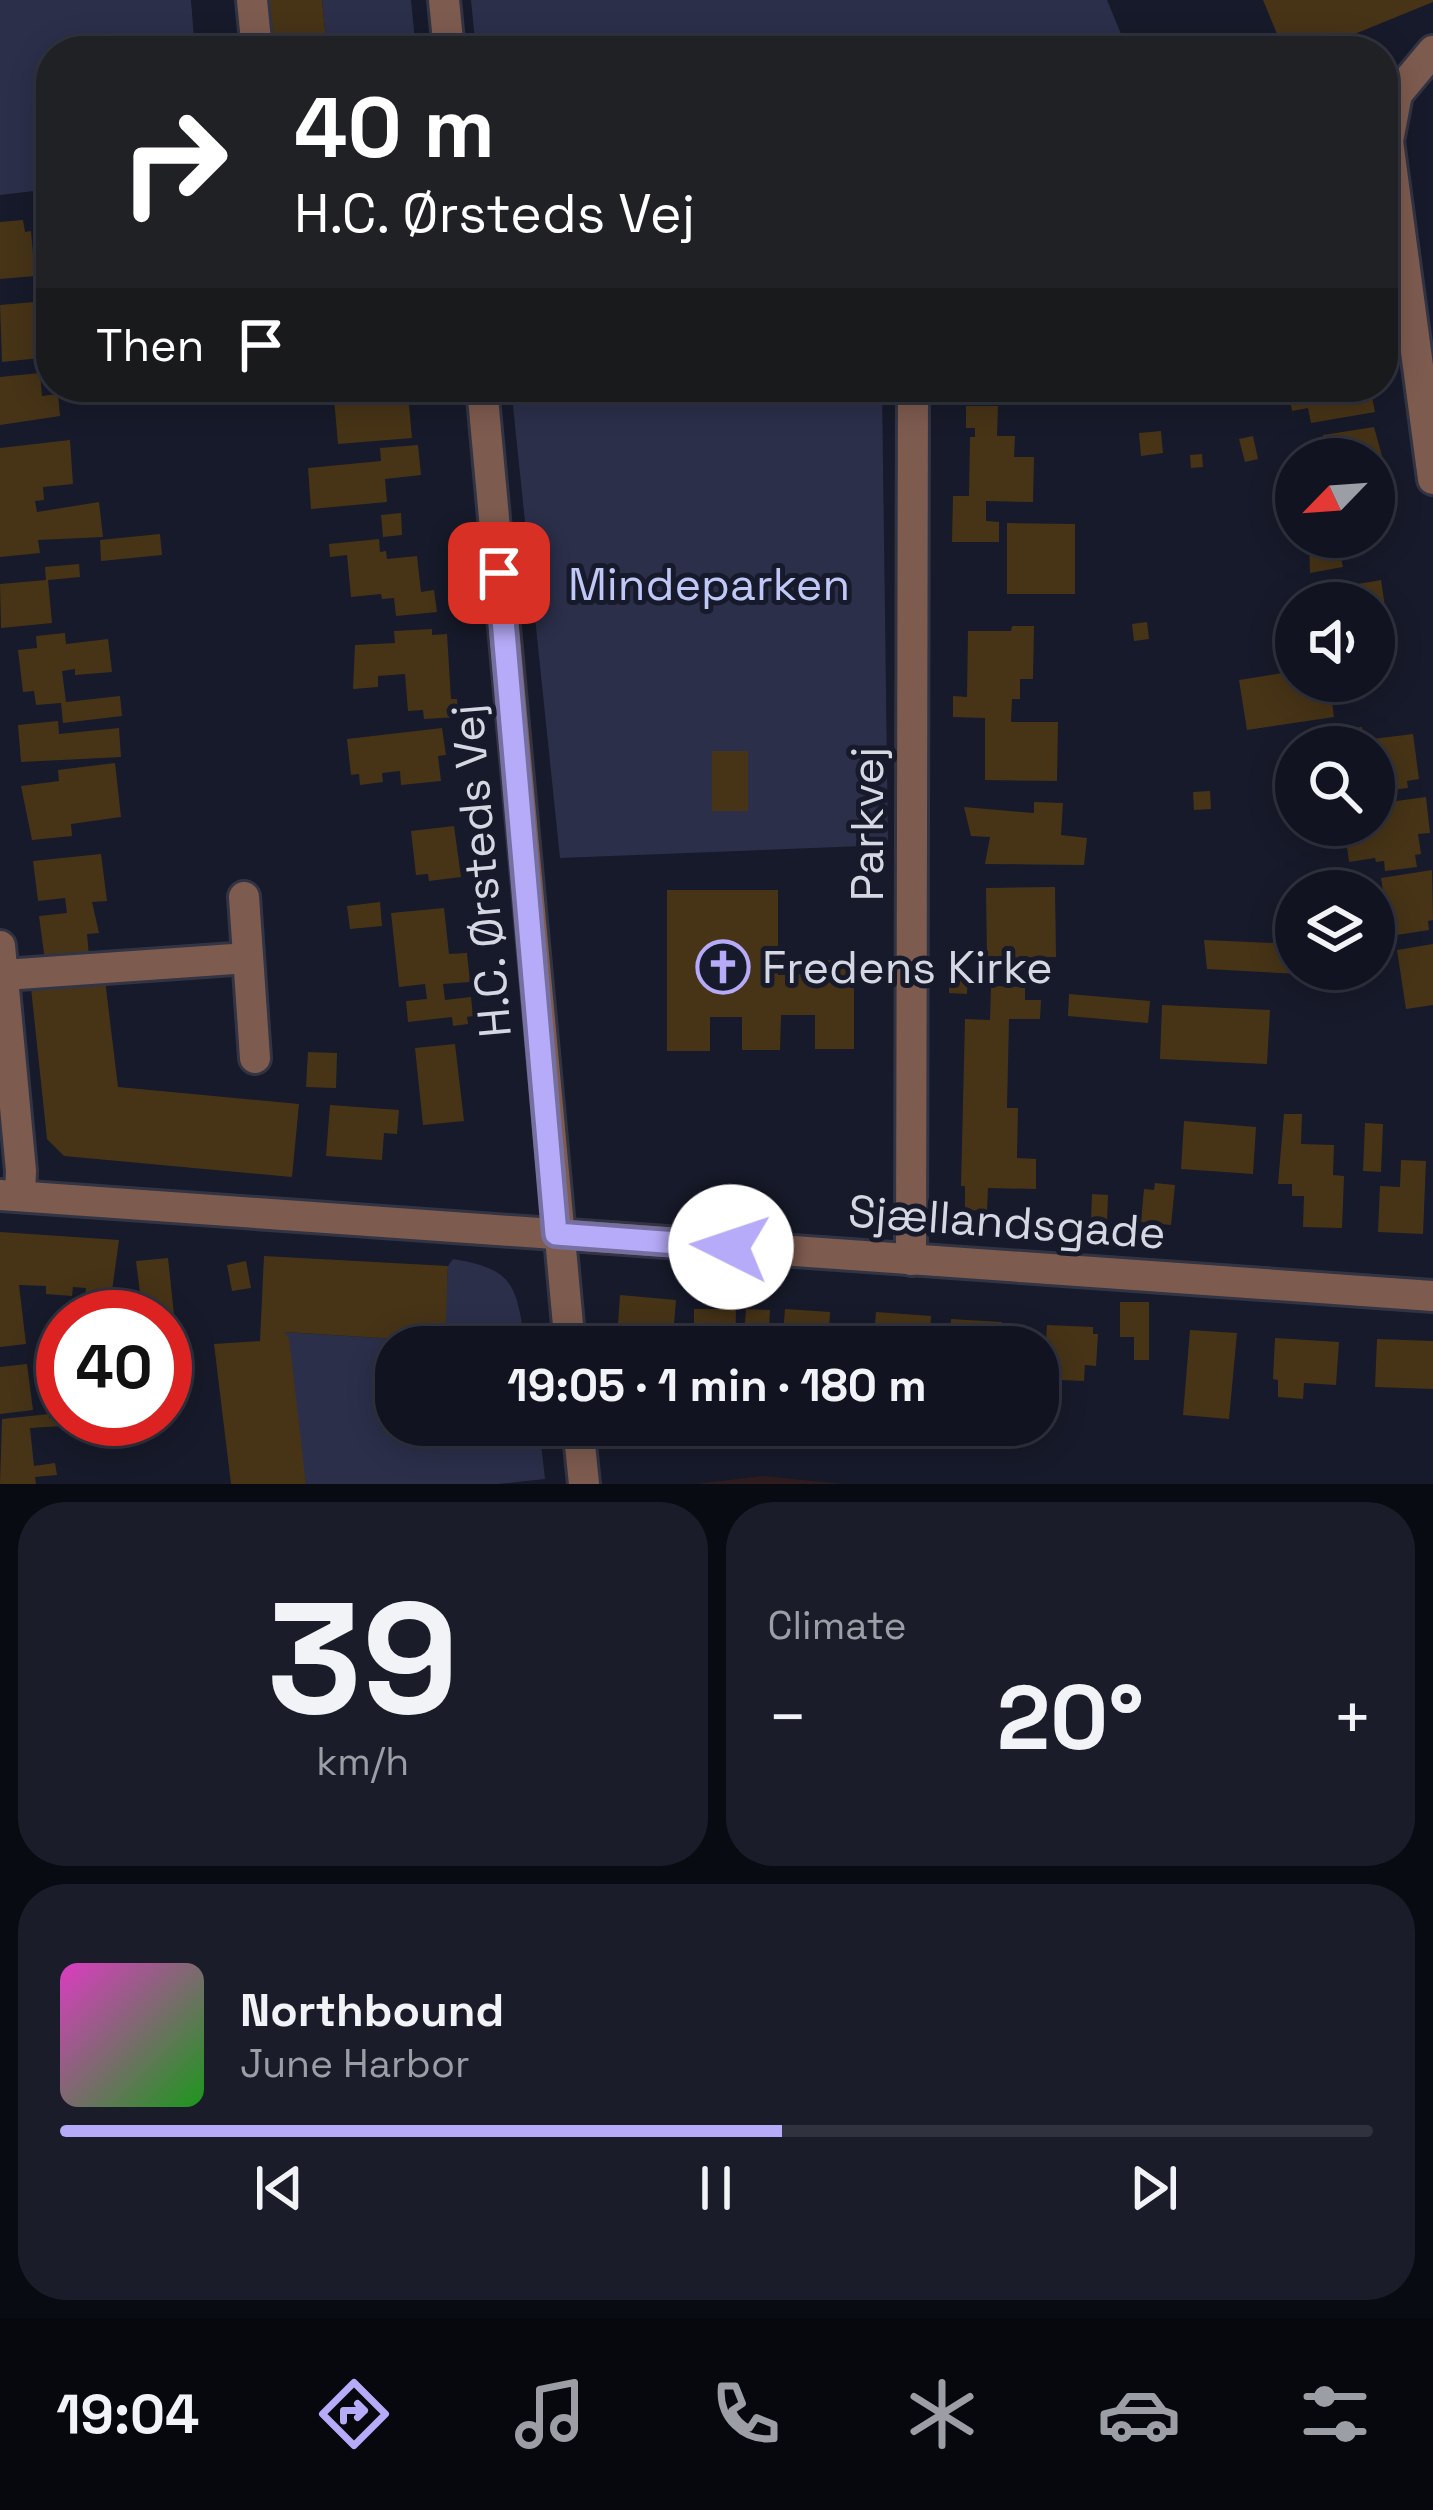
<!DOCTYPE html>
<html lang="en">
<head>
<meta charset="utf-8">
<style>
	body { margin:0; font-family:"Space Grotesk",sans-serif; background:#1a1d29; color:#f1f3f6; height:100vh; display:flex; flex-direction:column; font-size:45px; white-space:nowrap }
	* { box-sizing:border-box; margin:0 }
	p { font-size:39px; color:#9c9ea5 }
	.icon { flex:none; width:66px; height:66px; fill:none; stroke:currentColor; stroke-width:2; stroke-linecap:round; stroke-linejoin:round }
	.map { position:relative; height:1484px; overflow:hidden }
	.sheet { display:flex; flex-direction:column; gap:18px; padding:18px; background:#090b12; flex:1 }
	.sheet>* { flex:none }
	.guide { position:absolute; left:36px; top:36px; width:1362px; height:366px; border-radius:48px; box-shadow:0 6px 30px #0003,0 0 0 3px #30333e; background:#202124; color:#fff; overflow:hidden }
	.needle { width:78px; rotate:245deg }
	.fabs { position:absolute; left:1275px; top:438px; display:grid; gap:24px }
	.fabs a { display:grid; place-items:center; width:120px; height:120px; border-radius:50%; background:#111420; box-shadow:0 6px 30px #0003,0 0 0 3px #30333e; font-size:60px }
	.speed { position:absolute; left:36px; top:1290px; display:flex; gap:24px; font-size:60px; font-weight:700; text-align:center }
	.speed>* { display:grid; place-content:center; width:156px; height:156px; border-radius:50%; background:#111420; box-shadow:0 6px 30px #0003,0 0 0 3px #30333e; line-height:1 }
	.speed .limit { border:18px solid #d22; background:#fff; color:#111 }
	.pin { position:absolute; display:grid; place-items:center; width:102px; height:102px; color:#fff; margin:-51px; border-radius:24px; box-shadow:0 6px 18px #0006 }
	.me { position:absolute; width:132px; margin:-66px; rotate:274deg; stroke-linejoin:round; filter:drop-shadow(0 0 9px #0008) }
	.turn { display:flex; align-items:center; gap:42px; height:252px; padding:0 60px; font-size:54px }
	.turn .icon { width:156px; height:156px; stroke-width:2.5 }
	.turn b { display:block; font-size:84px; line-height:102px }
	.then { display:flex; align-items:center; height:114px; padding:0 60px; background:#0003; gap:24px; font-size:45px }
	.big { font-size:90px; font-weight:700; line-height:1.1 }
	.sheet .tile { flex:1; display:flex; flex-direction:column; justify-content:center; gap:18px; min-width:0; padding:0 42px; border-radius:48px; background:#1a1d29 }
	.sheet .dial { align-items:center; gap:0 }
	.dial b { font-size:156px; line-height:1 }
	.song { display:flex; align-items:center; gap:36px }
	.cover { width:144px; height:144px; border-radius:18px; background:linear-gradient(135deg,hsl(310 70% 55%),hsl(120 70% 35%)) }
	.played { height:12px; border-radius:6px; background:linear-gradient(90deg,#b6abf8 55%,#30333e 55%) }
	.keys { display:flex; justify-content:space-around; direction:ltr }
	.heat { display:flex; justify-content:space-between; align-items:center; font-size:66px; direction:ltr }
	.sheet .tiles { flex:1; display:grid; gap:18px; grid-template-columns:1fr 1fr }
	.tile:last-child { grid-column:span 2 }
	.trip { position:absolute; left:375px; top:1326px; width:684px; height:120px; border-radius:48px; background:#111420; box-shadow:0 6px 30px #0003,0 0 0 3px #30333e; font-weight:700; line-height:120px; text-align:center }
	.tabs { display:flex; height:192px; justify-content:space-around; align-items:center; background:#07080d; color:#9c9ea5 }
	.tabs .icon { width:84px; height:84px }
	.tabs .current { color:#b6abf8 }
	.tabs b { font-size:54px; color:#f1f3f6 }
	.map>svg:first-child { display:block }
	.education { fill:#2f1c1e }
	.green { fill:#2b2f4a }
	.building { fill:#473417 }
	.lines { fill:none; stroke-linecap:round; stroke-linejoin:round }
	.minor-casing { stroke:#323444; stroke-width:36 }
	.minor { stroke:#7e5b4f; stroke-width:30 }
	.route-casing { stroke:#766fa1; stroke-width:30 }
	.route { stroke:#b6abf8; stroke-width:21 }
	.labels { text-anchor:middle; dominant-baseline:central; stroke-width:10; stroke-linejoin:round; paint-order:stroke }
	.park-label { font-size:45px; fill:#bfc8f6; stroke:#171a2a }
	.street-label { font-size:45px; fill:#d5d7e2; stroke:#171a2a }
	.poi-label { font-size:45px; fill:#d5d7e2; stroke:#171a2a; text-anchor:start }
</style>
</head>
<body>
<div class="map">
<svg width="1433" height="1484" viewBox="0 0 1433 1484">
	<rect width="100%" height="100%" fill="#171a2a"/>
	<!-- education -->
	<polygon class="education" points="763,1476 843,1484 695,1484"/>
	<!-- green -->
	<g class="green">
		<polygon points="0,0 191,0 195,51 51,51 51,189 0,195"/>
		<polygon points="322,0 411,0 416,51 327,51"/>
		<polygon points="471,0 1107,0 1128,51 476,51"/>
		<polygon points="511,387 882,387 888,845 560,858"/>
		<path d="M453,1259c64,10 63,29 73,88h-130v78h143l6,54 -47,5h-192l-22,-152 160,10 4,-76z"/>
	</g>
	<!-- building -->
	<g class="building">
		<polygon points="260,0 322,0 327,51 265,51"/>
		<polygon points="1263,0 1433,0 1433,2 1313,51 1284,51"/>
		<polygon points="23,220 25,232 31,231 35,276 0,279 0,222"/>
		<polygon points="46,301 49,332 45,332 46,340 51,340 51,364 41,365 40,358 2,362 0,305"/>
		<polygon points="40,373 42,396 58,394 60,416 0,425 0,377"/>
		<polygon points="333,387 429,387 429,392 408,394 412,438 338,444"/>
		<polygon points="1288,387 1370,387 1375,412 1311,423 1308,408 1292,411"/>
		<polygon points="966,406 998,406 997,436 1015,436 1014,457 1034,457 1033,502 986,501 986,521 999,522 999,542 952,542 953,496 969,496 970,437 975,437 975,428 966,428"/>
		<polygon points="1374,427 1385,467 1378,468 1381,485 1374,486 1374,459 1327,459 1323,435"/>
		<polygon points="1161,431 1163,453 1141,456 1139,433"/>
		<polygon points="1253,436 1258,459 1245,462 1239,439"/>
		<polygon points="70,440 73,484 43,487 44,500 35,501 37,512 99,502 103,537 38,540 40,553 0,557 0,448"/>
		<polygon points="418,445 421,475 385,479 387,502 311,509 308,468 381,461 380,448"/>
		<polygon points="1202,454 1203,467 1191,468 1190,455"/>
		<polygon points="401,513 402,535 383,537 381,515"/>
		<polygon points="1007,523 1075,524 1075,594 1007,594"/>
		<polygon points="160,534 162,555 101,561 100,540"/>
		<polygon points="1309,537 1357,537 1360,555 1341,558 1343,567 1310,573"/>
		<polygon points="379,539 380,552 386,551 387,559 417,556 421,592 434,590 437,612 396,616 394,598 382,599 381,594 351,597 347,555 330,557 329,544"/>
		<polygon points="79,564 80,577 48,580 52,623 1,628 0,584 46,580 45,567"/>
		<polygon points="1381,580 1389,633 1374,635 1374,603 1330,603 1329,599 1353,595 1352,585"/>
		<polygon points="1147,622 1149,639 1134,641 1132,624"/>
		<polygon points="1012,626 1034,626 1033,679 1020,679 1020,699 1012,699 1011,722 1058,722 1057,781 985,780 985,718 953,717 953,696 967,697 968,631 1011,631"/>
		<polygon points="432,629 432,635 447,634 451,699 457,699 458,717 424,719 423,710 408,711 405,674 378,676 378,687 353,689 355,645 395,643 394,631"/>
		<polygon points="65,633 66,644 108,639 112,672 75,675 75,669 62,671 66,702 120,696 122,716 63,723 61,703 36,705 34,691 23,692 18,650 37,648 36,636"/>
		<polygon points="1296,671 1296,681 1339,681 1341,693 1331,695 1334,717 1247,730 1239,680"/>
		<polygon points="58,721 59,734 119,728 121,757 21,762 18,725"/>
		<polygon points="1362,727 1364,740 1413,734 1419,779 1407,781 1408,788 1391,790 1390,784 1374,786 1374,747 1349,747 1347,729"/>
		<polygon points="442,728 446,755 438,756 441,781 401,785 400,771 382,773 383,782 360,785 359,774 351,775 347,739"/>
		<rect x="712" y="751" width="36" height="60"/>
		<polygon points="115,763 121,817 71,824 72,836 32,840 21,786 59,781 58,770"/>
		<polygon points="1210,791 1211,809 1194,810 1193,792"/>
		<polygon points="1426,797 1430,833 1418,834 1421,854 1415,855 1417,867 1385,871 1384,861 1376,862 1375,858 1349,862 1344,825 1374,825 1374,804"/>
		<polygon points="1034,802 1063,803 1061,835 1087,838 1084,865 985,864 990,837 971,836 964,807 1034,813"/>
		<polygon points="454,826 461,877 429,881 428,874 416,875 411,831"/>
		<polygon points="101,854 107,901 92,902 99,933 87,934 89,956 45,961 39,916 67,913 65,898 38,901 33,861"/>
		<polygon points="1432,870 1433,920 1428,921 1429,930 1390,936 1381,878"/>
		<polygon points="1055,887 1056,957 987,958 986,888"/>
		<polygon points="667,890 778,890 778,975 814,974 814,960 854,960 854,1049 815,1049 815,1015 781,1015 780,1050 742,1050 742,1017 710,1017 710,1051 667,1051"/>
		<polygon points="380,902 382,926 350,929 347,906"/>
		<polygon points="444,908 449,954 467,953 470,982 443,984 445,1000 471,997 473,1016 467,1017 468,1024 453,1026 452,1017 408,1022 406,1001 427,999 425,984 399,987 391,913"/>
		<polygon points="1204,940 1296,944 1299,974 1207,969"/>
		<polygon points="1433,944 1433,1005 1406,1009 1397,950"/>
		<polygon points="949,970 968,970 967,994 949,993"/>
		<polygon points="105,980 118,1087 299,1104 292,1177 64,1156 47,1139 31,988"/>
		<polygon points="991,986 1025,987 1025,1000 1041,1000 1040,1019 1009,1019 1007,1108 1018,1108 1017,1158 1036,1159 1036,1189 988,1188 987,1211 965,1210 965,1186 961,1186 965,1019 990,1020"/>
		<polygon points="1069,994 1150,1001 1148,1023 1068,1016"/>
		<polygon points="1162,1005 1270,1010 1267,1064 1160,1059"/>
		<polygon points="455,1044 464,1121 423,1125 415,1048"/>
		<polygon points="308,1052 337,1053 336,1088 306,1087"/>
		<polygon points="330,1105 399,1110 397,1134 384,1133 382,1160 326,1156"/>
		<polygon points="1284,1114 1302,1114 1301,1144 1334,1145 1333,1175 1344,1176 1342,1228 1303,1227 1304,1196 1292,1196 1292,1184 1278,1184"/>
		<polygon points="1184,1121 1256,1127 1253,1174 1181,1169"/>
		<polygon points="1365,1123 1383,1124 1381,1172 1363,1171"/>
		<polygon points="1401,1160 1426,1161 1423,1234 1378,1232 1380,1186 1400,1187"/>
		<polygon points="1155,1183 1175,1185 1171,1225 1141,1222 1144,1189 1154,1190"/>
		<polygon points="1092,1194 1108,1195 1107,1222 1091,1221"/>
		<polygon points="0,1232 119,1240 111,1298 85,1296 86,1288 73,1287 72,1296 46,1294 46,1286 19,1285 26,1344 0,1347"/>
		<polygon points="264,1256 448,1266 445,1342 284,1332 289,1338 306,1484 231,1484 214,1344 260,1341"/>
		<polygon points="168,1258 179,1362 165,1363 165,1317 143,1317 136,1261"/>
		<polygon points="246,1261 251,1288 232,1291 227,1265"/>
		<polygon points="620,1295 676,1300 672,1347 637,1347 637,1339 617,1338"/>
		<polygon points="1120,1302 1149,1302 1149,1360 1134,1360 1134,1337 1120,1337"/>
		<polygon points="694,1309 736,1309 735,1347 694,1347"/>
		<polygon points="746,1309 770,1310 768,1347 743,1347"/>
		<polygon points="785,1309 830,1312 828,1347 782,1347"/>
		<polygon points="876,1312 931,1316 929,1347 873,1347"/>
		<polygon points="951,1319 1002,1322 1000,1347 949,1347"/>
		<polygon points="837,1325 852,1325 851,1347 836,1347"/>
		<polygon points="1047,1325 1093,1327 1093,1334 1098,1334 1096,1366 1085,1365 1084,1381 1038,1379 1040,1341 1046,1341"/>
		<polygon points="1190,1330 1237,1333 1229,1419 1183,1415"/>
		<polygon points="1275,1338 1339,1342 1336,1385 1304,1383 1303,1399 1278,1397 1278,1380 1273,1379"/>
		<polygon points="1377,1339 1433,1341 1433,1389 1375,1387"/>
		<polygon points="27,1364 33,1410 0,1414 0,1367"/>
		<polygon points="168,1394 178,1408 165,1417 165,1396"/>
		<polygon points="49,1414 49,1418 62,1417 63,1426 30,1428 34,1466 55,1463 57,1475 35,1477 36,1484 0,1484 2,1419"/>
		<polygon points="933,1425 958,1425 957,1436 933,1434"/>
	</g>
	<g class="lines">
		<!-- minor casing -->
		<g class="minor-casing">
			<g id="minor">
				<polyline points="252,0 257,51"/>
				<polyline points="444,0 449,51"/>
				<polyline points="1433,51 1397,94 1388,141 1433,479"/>
				<polyline points="482,387 570,1347"/>
				<polyline points="244,897 255,1058"/>
				<polyline points="0,946 21,1171 20,1196"/>
				<polyline points="4,975 248,958"/>
				<polyline points="0,1195 1433,1296"/>
				<polyline points="911,1260 913,387"/>
				<polyline points="578,1425 584,1484"/>
			</g>
		</g>
		<!-- minor -->
		<use href="#minor" class="minor"/>
	</g>
	<g class="lines">
		<!-- route casing -->
		<g class="route-casing">
			<polyline id="route" points="499,573 556,1234 731,1247"/>
		</g>
		<!-- route -->
		<use href="#route" class="route"/>
	</g>
	<!-- icons -->
	<defs>
		<g id="church-ring" transform="scale(2.7)"><circle r="9.5" fill="#171a2a" stroke="#b6abf8" stroke-width="1.5"/><path d="M-1.2-6h2.4v3.5h3.3v2.4h-3.3V6h-2.4V-.1h-3.3v-2.4h3.3Z" fill="#b6abf8"/></g>
	</defs>
	<g fill-rule="evenodd">
		<use href="#church-ring" x="723" y="967"/>
	</g>
	<g class="labels">
		<!-- park labels -->
		<g class="park-label">
			<text x="709" y="584">Mindeparken</text>
		</g>
		<!-- street labels -->
		<g class="street-label">
			<text transform="translate(867 824) rotate(-90)">Parkvej</text>
			<text transform="translate(481 871) rotate(-95)">H.C. Ørsteds Vej</text>
			<text transform="translate(1007 1222) rotate(4)">Sjællandsgade</text>
		</g>
		<!-- poi labels -->
		<g class="poi-label">
			<text x="762" y="967">Fredens Kirke</text>
		</g>
	</g>
</svg>
<div class="fabs">
<a><svg class="needle" viewBox="-14 -14 28 28"><path d="M0-13l5 13h-10z" fill="#e53935"/><path d="M0 13l5-13h-10z" fill="#9c9ea5"/></svg></a>
<a><svg class="icon" aria-label="sound" viewBox="0 0 24 24"><path d="M4 9h4l5-4v14l-5-4H4zM17 9q2 3 0 6"/></svg></a>
<a><svg class="icon" aria-label="search" viewBox="0 0 24 24"><circle cx="10" cy="10" r="6"/><path d="M15 15l6 6"/></svg></a>
<a><svg class="icon" aria-label="layers" viewBox="0 0 24 24"><path d="M12 4l9 5-9 5-9-5zM3 14l9 5 9-5"/></svg></a>
</div>
<div class="speed"><div class="limit">40</div></div>
<div class="pin" style="left:499px;top:573px;background:#d93025"><svg class="icon" aria-label="arrive" viewBox="0 0 24 24"><path d="M6 21V4h12l-3 4 3 4H6"/></svg></div>
<svg class="me" style="left:731px;top:1247px" viewBox="-20 -20 40 40"><circle r="19" fill="#fff"/><path d="M0-13L10 11 0 6-10 11z" fill="#b6abf8"/></svg>
<div class="trip">19:05 · 1 min · 180 m</div>
<div class="guide">
<div class="turn"><svg class="icon" aria-label="right" viewBox="0 0 24 24"><path d="M7 20v-9h11M14 6l5 5-5 5"/></svg><div><b>40 m</b>H.C. Ørsteds Vej</div></div>
<div class="then">Then<svg class="icon" aria-label="arrive" viewBox="0 0 24 24"><path d="M6 21V4h12l-3 4 3 4H6"/></svg></div>
</div>
</div>
<section class="sheet">
<div class="tiles">
<div class="tile dial"><b>39</b><p>km/h</p></div>
<div class="tile"><p>Climate</p>
<div class="heat"><a>−</a><b class="big">20°</b><a>+</a></div>
</div>
<div class="tile">
<div class="song"><i class="cover"></i><div><b>Northbound</b><p>June Harbor</p></div></div>
<div class="played"></div>
<div class="keys"><svg class="icon" aria-label="previous" viewBox="0 0 24 24"><path d="M18 5L8 12l10 7zM5 5v14"/></svg><svg class="icon" aria-label="pause" viewBox="0 0 24 24"><path d="M8 5v14M16 5v14"/></svg><svg class="icon" aria-label="next" viewBox="0 0 24 24"><path d="M6 5l10 7-10 7zM19 5v14"/></svg></div>
</div>
</div>
</section>
<nav class="tabs">
<b>19:04</b>
<svg class="icon current" aria-label="directions" viewBox="0 0 24 24"><path d="M12 3l9 9-9 9-9-9zM9 14v-3h6M13 9l2 2-2 2"/></svg>
<svg class="icon" aria-label="music" viewBox="0 0 24 24"><path d="M9 18V5l10-2v13"/><circle cx="6" cy="18" r="3"/><circle cx="16" cy="16" r="3"/></svg>
<svg class="icon" aria-label="phone" viewBox="0 0 24 24"><path d="M5 4h4l2 5-3 2q2 4 5 5l2-3 5 2v4C11 20 4 13 5 4z"/></svg>
<svg class="icon" aria-label="climate" viewBox="0 0 24 24"><path d="M12 3v18M4 7l16 10M4 17L20 7"/></svg>
<svg class="icon" aria-label="car" viewBox="0 0 24 24"><path d="M5 17H2v-5l4-1 3-4h7l3 4 3 1v5h-3M9 17h6M6 11h13"/><circle cx="7" cy="17" r="2"/><circle cx="17" cy="17" r="2"/></svg>
<svg class="icon" aria-label="filters" viewBox="0 0 24 24"><path d="M4 7h16M4 17h16"/><circle cx="9" cy="7" r="2"/><circle cx="15" cy="17" r="2"/></svg>
</nav>
</body>
</html>
